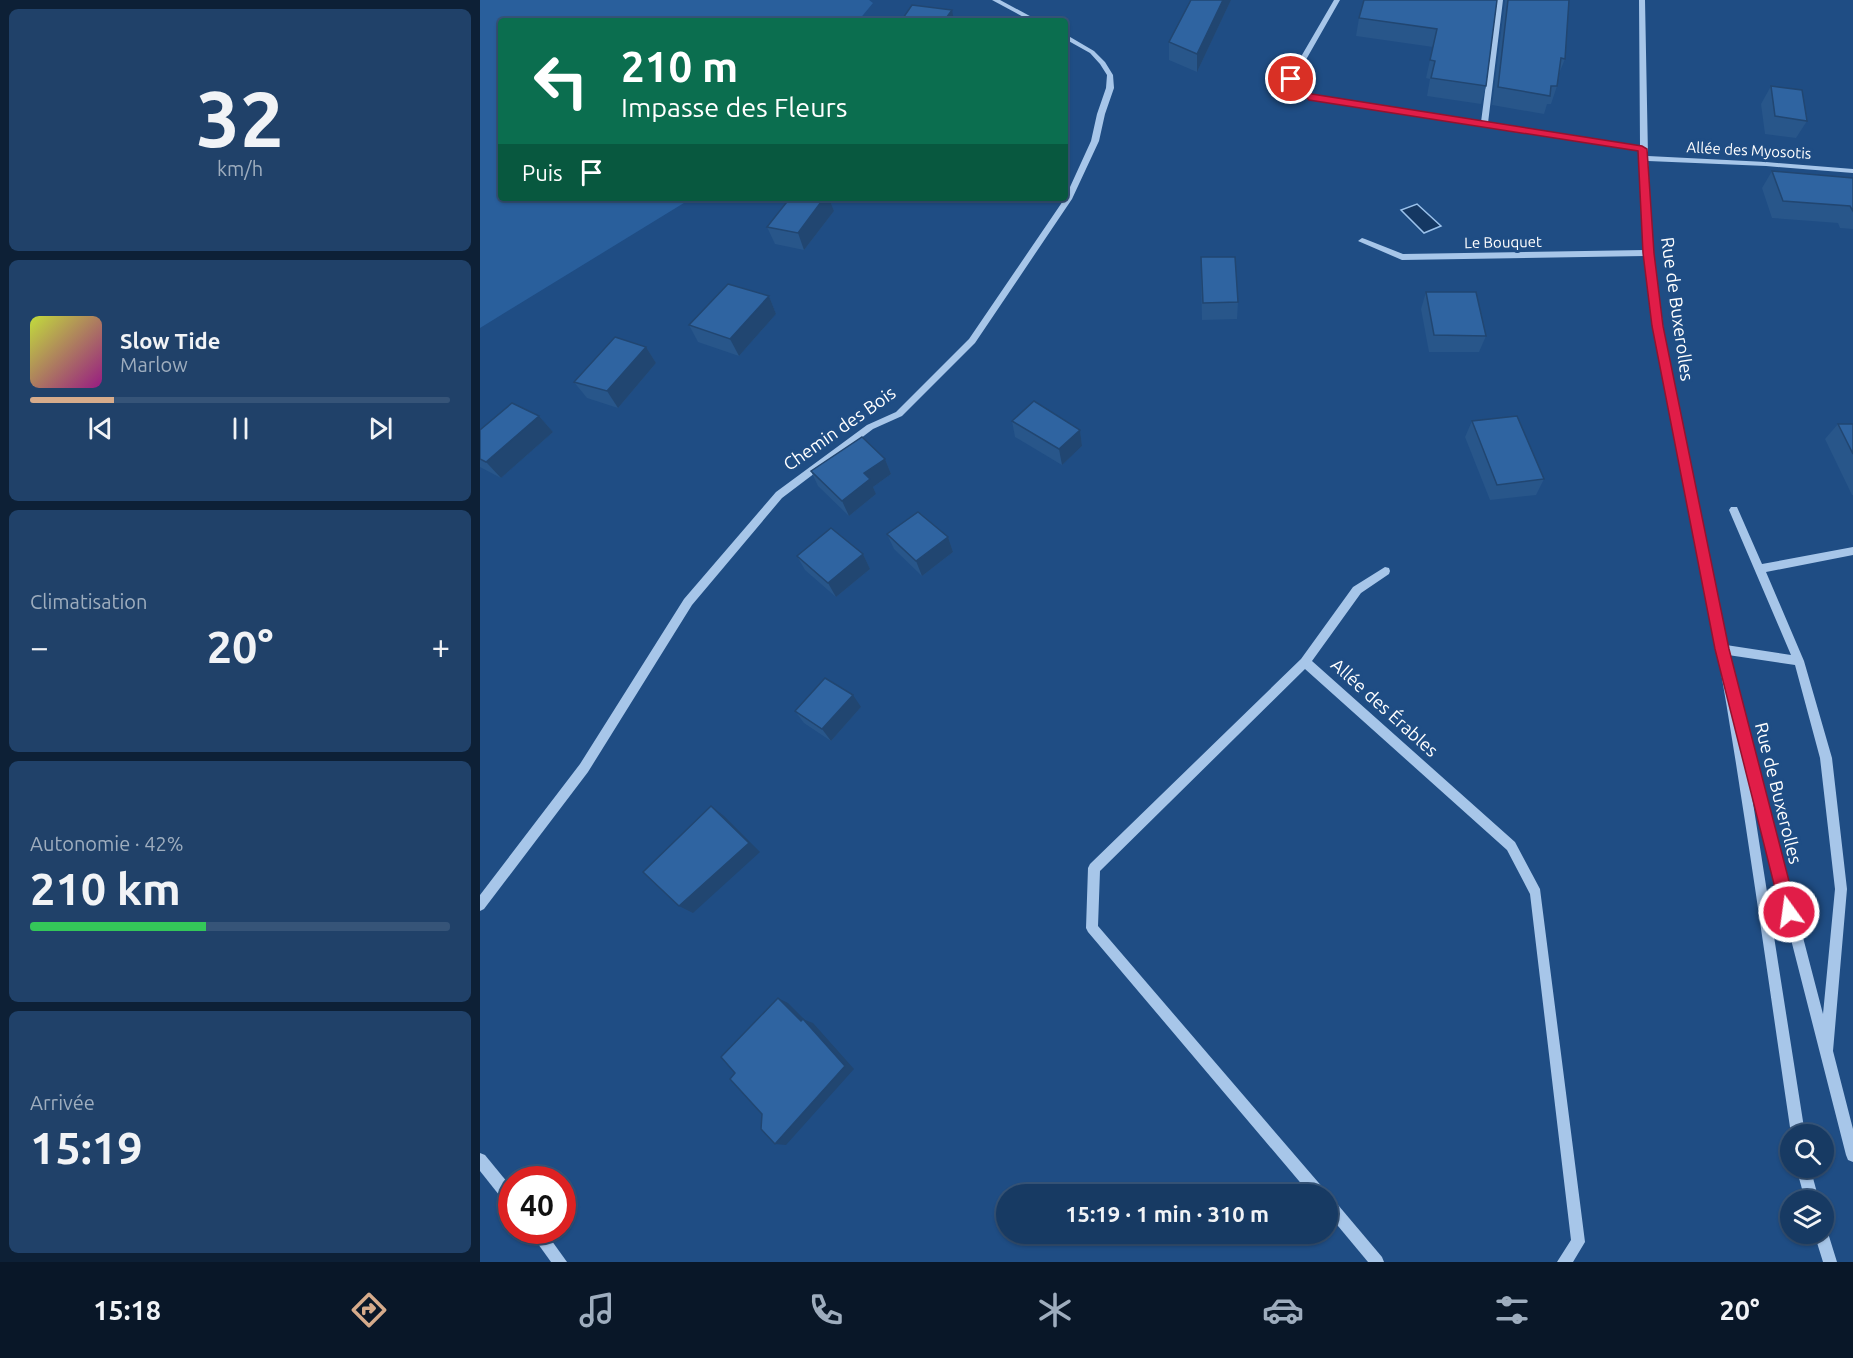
<!DOCTYPE html>
<html lang="fr">
<head>
<meta charset="utf-8">
<style>
	body { margin:0; font-family:Ubuntu,sans-serif; background:#204169; color:#f1f3f6; height:100vh; display:flex; flex-direction:column; font-size:22px; white-space:nowrap }
	* { box-sizing:border-box; margin:0 }
	p { font-size:20px; color:#9eadbe }
	.icon { flex:none; width:33px; height:33px; fill:none; stroke:currentColor; stroke-width:2; stroke-linecap:round; stroke-linejoin:round }
	.map { position:relative; flex:1; overflow:hidden }
	.panel { display:flex; flex-direction:column; gap:9px; padding:9px; background:#0d2036; width:480px }
	.panel>* { flex:none }
	.guide { position:absolute; left:18px; top:18px; width:570px; height:183px; border-radius:6px; box-shadow:0 2px 4px #0004,0 0 0 2px #365478; background:#0b6e4f; color:#fff; overflow:hidden }
	.buttons { position:absolute; left:1300px; top:1124px; display:grid; gap:12px }
	.buttons a { display:grid; place-items:center; width:54px; height:54px; border-radius:50%; background:#173a63; box-shadow:0 2px 4px #0004,0 0 0 2px #365478; font-size:30px }
	.speed { position:absolute; left:18px; top:1166px; display:flex; gap:12px; font-size:30px; font-weight:700; text-align:center }
	.speed>* { display:grid; place-content:center; width:78px; height:78px; border-radius:50%; background:#173a63; box-shadow:0 2px 4px #0004,0 0 0 2px #365478; line-height:1 }
	.speed .limit { border:9px solid #d22; background:#fff; color:#111 }
	.pin { position:absolute; display:grid; place-items:center; width:51px; height:51px; color:#fff; margin:-26px; border:3px solid #fff; border-radius:50%; box-shadow:0 2px 6px #0007 }
	.me { position:absolute; width:66px; margin:-33px; rotate:346deg; stroke-linejoin:round; filter:drop-shadow(0 0 4px #0008) }
	.turn { display:flex; align-items:center; gap:21px; height:126px; padding:0 24px; font-size:27px }
	.turn .icon { width:78px; height:78px; stroke-width:2.5 }
	.turn b { display:block; font-size:42px; line-height:51px }
	.then { display:flex; align-items:center; height:57px; padding:0 24px; background:#0003; gap:12px; font-size:22px }
	.big { font-size:45px; font-weight:700; line-height:1.1 }
	.panel .tile { flex:1; display:flex; flex-direction:column; justify-content:center; gap:9px; min-width:0; padding:0 21px; border-radius:9px; background:#204169 }
	.panel .dial { align-items:center; gap:0 }
	.dial b { font-size:78px; line-height:1 }
	.song { display:flex; align-items:center; gap:18px }
	.cover { width:72px; height:72px; border-radius:9px; background:linear-gradient(135deg,hsl(70 70% 55%),hsl(310 70% 35%)) }
	.played { height:6px; border-radius:3px; background:linear-gradient(90deg,#d6ab8b 20%,#365478 20%) }
	.keys { display:flex; justify-content:space-around; direction:ltr }
	.heat { display:flex; justify-content:space-between; align-items:center; font-size:33px; direction:ltr }
	.charge { height:9px; border-radius:4px; background:linear-gradient(90deg,#34c759 42%,#365478 0) }
	.trip { position:absolute; left:516px; top:1184px; width:342px; height:60px; border-radius:30px; background:#173a63; box-shadow:0 2px 4px #0004,0 0 0 2px #365478; font-weight:700; line-height:60px; text-align:center }
	.tabs { display:flex; height:96px; justify-content:space-around; align-items:center; background:#091728; color:#9eadbe }
	.tabs .icon { width:42px; height:42px }
	.tabs .selected { color:#d6ab8b }
	.tabs b { font-size:27px; color:#f1f3f6 }
	main { display:flex; flex:1; min-height:0 }
	.map>svg:first-child { display:block }
	.green { fill:#295f9c }
	.water { fill:#153863; stroke:#9ac1eb; stroke-width:1.5 }
	.lines { fill:none; stroke-linecap:round; stroke-linejoin:round }
	.minor { fill:#a7c6e9; fill-rule:evenodd }
	.wall { fill:#28568a }
	.shaded-wall { fill:#214671 }
	.building { fill:#2f64a1; stroke:#214671; stroke-width:1.5 }
	.route { fill:#e11d48; stroke:#92132f; stroke-width:1.5 }
	.labels { text-anchor:middle; dominant-baseline:central; stroke-width:6; stroke-linejoin:round; paint-order:stroke }
	.far-street-label { font-size:15px; fill:#fff; stroke:#1f4d84 }
	.street-label { font-size:18px; fill:#fff; stroke:#1f4d84 }
</style>
</head>
<body>
<main>
<section class="panel">
<div class="tile dial"><b>32</b><p>km/h</p></div>
<div class="tile">
<div class="song"><i class="cover"></i><div><b>Slow Tide</b><p>Marlow</p></div></div>
<div class="played"></div>
<div class="keys"><svg class="icon" aria-label="previous" viewBox="0 0 24 24"><path d="M18 5L8 12l10 7zM5 5v14"/></svg><svg class="icon" aria-label="pause" viewBox="0 0 24 24"><path d="M8 5v14M16 5v14"/></svg><svg class="icon" aria-label="next" viewBox="0 0 24 24"><path d="M6 5l10 7-10 7zM19 5v14"/></svg></div>
</div>
<div class="tile"><p>Climatisation</p>
<div class="heat"><a>−</a><b class="big">20°</b><a>+</a></div>
</div>
<div class="tile"><p>Autonomie · 42%</p><b class="big">210 km</b><div class="charge"></div></div>
<div class="tile"><p>Arrivée</p><b class="big">15:19</b></div>
</section>
<div class="map">
<svg width="1373" height="1262" viewBox="0 0 1373 1262">
	<rect width="100%" height="100%" fill="#1f4d84"/>
	<!-- green -->
	<polygon class="green" points="0,0 389,0 393,3 378,21 21,21 21,198 212,198 0,328"/>
	<!-- water -->
	<polygon class="water" points="937,204 961,226 944,233 921,210"/>
	<g class="lines">
		<!-- minor -->
		<g class="minor">
			<polygon points="512,0 520,0 559,21 551,21"/>
			<path d="M854,0h6l-45,79 16,16 170,27 16,-122h6l-15,123 152,23 -1,-146h6l3,156 118,6 87,7v4l-87,-7 -118,-5 5,92 14,100 59,292 65,10 -62,-145 2,-3h6l25,57 91,-17v8l-87,17 38,89 28,97 15,131 -14,162 20,78v33l-5,-2 -2,-5 -98,-384 57,363h-14c-24,-162 -46,-324 -74,-485 -24,-131 -57,-260 -72,-393l-243,4 -44,-19 4,-3 3,1 38,15 242,-4 -6,-92 2,-7 -335,-52 -18,-20zM1248,655l67,10 25,93 15,131 -12,125 -79,-303 -2,-4 -5,-1z"/>
			<polygon points="585,34 614,51 625,62 633,75 634,88 625,114 619,141 592,199 495,343 422,416 393,429 302,498 212,605 108,772 4,909 0,911 0,895 100,764 204,599 296,492 387,425 416,412 489,339 585,198 611,141 617,114 626,88 627,75 620,64 610,53 585,39"/>
			<polygon points="905,567 909,568 910,571 909,574 881,593 832,661 1035,842 1060,889 1105,1242 1093,1262 1077,1262 1091,1240 1050,894 1027,850 825,669 620,871 618,926 844,1189 846,1194 830,1194 608,932 606,928 608,868 610,864 821,659 873,587"/>
			<polygon points="0,1153 5,1155 32,1188 32,1207 27,1205 0,1171"/>
			<polygon points="1316,1167 1330,1167 1339,1200 1325,1200"/>
			<polygon points="848,1197 853,1199 902,1257 904,1262 888,1262 848,1214"/>
			<polygon points="1344,1227 1348,1233 1357,1262 1343,1262 1334,1233 1344,1233"/>
			<polygon points="48,1230 64,1230 87,1262 71,1262"/>
		</g>
	</g>
	<!-- wall -->
	<g class="wall">
		<polygon points="751,0 717,72 689,60 689,42"/>
		<polygon points="1017,0 1006,86 1001,104 947,96 950,79 946,78 953,47 876,36 879,18"/>
		<polygon points="1025,0 1089,0 1085,59 1078,76 1077,86 1071,104 1067,104 1064,114 1012,105"/>
		<polygon points="1291,86 1327,121 1316,138 1285,134 1281,104"/>
		<polygon points="1292,171 1373,178 1373,229 1360,228 1358,223 1292,218 1282,188"/>
		<polygon points="310,198 349,198 354,211 324,250 295,244 287,227"/>
		<polygon points="721,257 758,302 757,319 722,320 721,275"/>
		<polygon points="946,292 1006,336 999,352 949,352 941,309"/>
		<polygon points="289,296 296,314 259,356 218,342 209,325"/>
		<polygon points="166,347 176,363 138,408 107,398 94,382"/>
		<polygon points="59,416 73,432 21,478 0,467 0,430"/>
		<polygon points="532,421 600,430 602,446 582,465 535,437"/>
		<polygon points="992,421 1064,479 1056,495 1010,500 985,437"/>
		<polygon points="1358,424 1373,424 1373,495 1372,495 1345,439"/>
		<polygon points="405,459 411,474 393,487 396,494 369,516 338,486 331,471"/>
		<polygon points="407,534 468,537 473,552 442,576 414,549"/>
		<polygon points="383,554 390,569 356,597 325,570 317,556"/>
		<polygon points="381,707 351,741 324,723 315,711"/>
	</g>
	<!-- shaded-wall -->
	<g class="shaded-wall">
		<polygon points="743,0 751,0 717,72 717,54"/>
		<polygon points="472,10 474,21 464,21"/>
		<polygon points="344,198 349,198 354,211 324,250 318,233"/>
		<polygon points="289,296 296,314 259,356 250,339"/>
		<polygon points="166,347 176,363 138,408 127,391"/>
		<polygon points="59,416 73,432 21,478 6,462"/>
		<polygon points="600,430 602,446 582,465 579,449"/>
		<polygon points="405,459 411,474 393,487 396,494 369,516 362,501 384,473"/>
		<polygon points="468,537 473,552 442,576 436,561"/>
		<polygon points="383,554 390,569 356,597 348,583"/>
		<polygon points="373,695 381,707 351,741 342,729"/>
		<polygon points="231,806 244,816 280,852 213,913 199,906"/>
		<polygon points="298,998 308,1003 325,1020 333,1023 374,1069 306,1145 295,1144"/>
	</g>
	<!-- building -->
	<g class="building">
		<polygon points="711,0 743,0 717,54 689,42"/>
		<polygon points="884,0 1017,0 1006,86 951,78 955,61 950,60 957,29 879,18"/>
		<polygon points="1028,0 1089,0 1085,59 1081,58 1077,86 1071,86 1070,96 1018,87"/>
		<polygon points="432,5 472,10 464,21 421,21"/>
		<polygon points="1291,86 1322,90 1327,121 1295,116"/>
		<polygon points="1292,171 1373,178 1373,211 1370,206 1303,201"/>
		<polygon points="310,198 344,198 318,233 287,227"/>
		<polygon points="721,257 755,257 758,302 723,303"/>
		<polygon points="248,284 289,296 250,339 209,325"/>
		<polygon points="946,292 996,292 1006,336 954,335"/>
		<polygon points="135,337 166,347 127,391 94,382"/>
		<polygon points="554,401 600,430 579,449 532,421"/>
		<polygon points="32,403 59,416 6,462 0,459 0,430"/>
		<polygon points="1037,416 1064,479 1017,485 992,421"/>
		<polygon points="1358,424 1373,424 1373,454"/>
		<polygon points="382,437 405,459 384,473 390,479 362,501 331,471"/>
		<polygon points="438,512 468,537 436,561 407,534"/>
		<polygon points="351,528 383,554 348,583 317,556"/>
		<polygon points="345,678 373,695 342,729 315,711"/>
		<polygon points="231,806 269,843 199,906 163,872"/>
		<polygon points="298,998 321,1021 323,1019 365,1066 295,1144 281,1129 282,1114 250,1079 255,1073 241,1057"/>
	</g>
	<!-- route -->
	<polygon class="route" points="811,76 832,94 1162,146 1167,149 1174,253 1183,326 1249,649 1317,912 1315,918 1309,920 1303,918 1301,912 1235,649 1172,326 1163,253 1158,151 829,100 808,81 806,79"/>
	<g class="labels">
		<!-- far-street labels -->
		<g class="far-street-label">
			<text transform="translate(1269 150) rotate(3)">Allée des Myosotis</text>
			<text transform="translate(1023 242) rotate(-1)">Le Bouquet</text>
		</g>
		<!-- street labels -->
		<g class="street-label">
			<text transform="translate(1198 309) rotate(82)">Rue de Buxerolles</text>
			<text transform="translate(359 428) rotate(-35)">Chemin des Bois</text>
			<text transform="translate(905 707) rotate(42)">Allée des Érables</text>
			<text transform="translate(1299 793) rotate(76)">Rue de Buxerolles</text>
		</g>
	</g>
</svg>
<div class="buttons">
<a><svg class="icon" aria-label="search" viewBox="0 0 24 24"><circle cx="10" cy="10" r="6"/><path d="M15 15l6 6"/></svg></a>
<a><svg class="icon" aria-label="layers" viewBox="0 0 24 24"><path d="M12 4l9 5-9 5-9-5zM3 14l9 5 9-5"/></svg></a>
</div>
<div class="speed"><div class="limit">40</div></div>
<div class="pin" style="left:811px;top:79px;background:#d93025"><svg class="icon" aria-label="arrive" viewBox="0 0 24 24"><path d="M6 21V4h12l-3 4 3 4H6"/></svg></div>
<svg class="me" style="left:1309px;top:912px" viewBox="-20 -20 40 40"><circle r="17" fill="#e11d48" stroke="#fff" stroke-width="3"/><path d="M0-11L8 9 0 5-8 9z" fill="#fff"/></svg>
<div class="trip">15:19 · 1 min · 310 m</div>
<div class="guide">
<div class="turn"><svg class="icon" aria-label="left" viewBox="0 0 24 24"><path d="M17 20v-9H6M10 6l-5 5 5 5"/></svg><div><b>210 m</b>Impasse des Fleurs</div></div>
<div class="then">Puis<svg class="icon" aria-label="arrive" viewBox="0 0 24 24"><path d="M6 21V4h12l-3 4 3 4H6"/></svg></div>
</div>
</div>
</main>
<nav class="tabs">
<b>15:18</b>
<svg class="icon selected" aria-label="directions" viewBox="0 0 24 24"><path d="M12 3l9 9-9 9-9-9zM9 14v-3h6M13 9l2 2-2 2"/></svg>
<svg class="icon" aria-label="music" viewBox="0 0 24 24"><path d="M9 18V5l10-2v13"/><circle cx="6" cy="18" r="3"/><circle cx="16" cy="16" r="3"/></svg>
<svg class="icon" aria-label="phone" viewBox="0 0 24 24"><path d="M5 4h4l2 5-3 2q2 4 5 5l2-3 5 2v4C11 20 4 13 5 4z"/></svg>
<svg class="icon" aria-label="climate" viewBox="0 0 24 24"><path d="M12 3v18M4 7l16 10M4 17L20 7"/></svg>
<svg class="icon" aria-label="car" viewBox="0 0 24 24"><path d="M5 17H2v-5l4-1 3-4h7l3 4 3 1v5h-3M9 17h6M6 11h13"/><circle cx="7" cy="17" r="2"/><circle cx="17" cy="17" r="2"/></svg>
<svg class="icon" aria-label="filters" viewBox="0 0 24 24"><path d="M4 7h16M4 17h16"/><circle cx="9" cy="7" r="2"/><circle cx="15" cy="17" r="2"/></svg>
<b>20°</b>
</nav>
</body>
</html>
